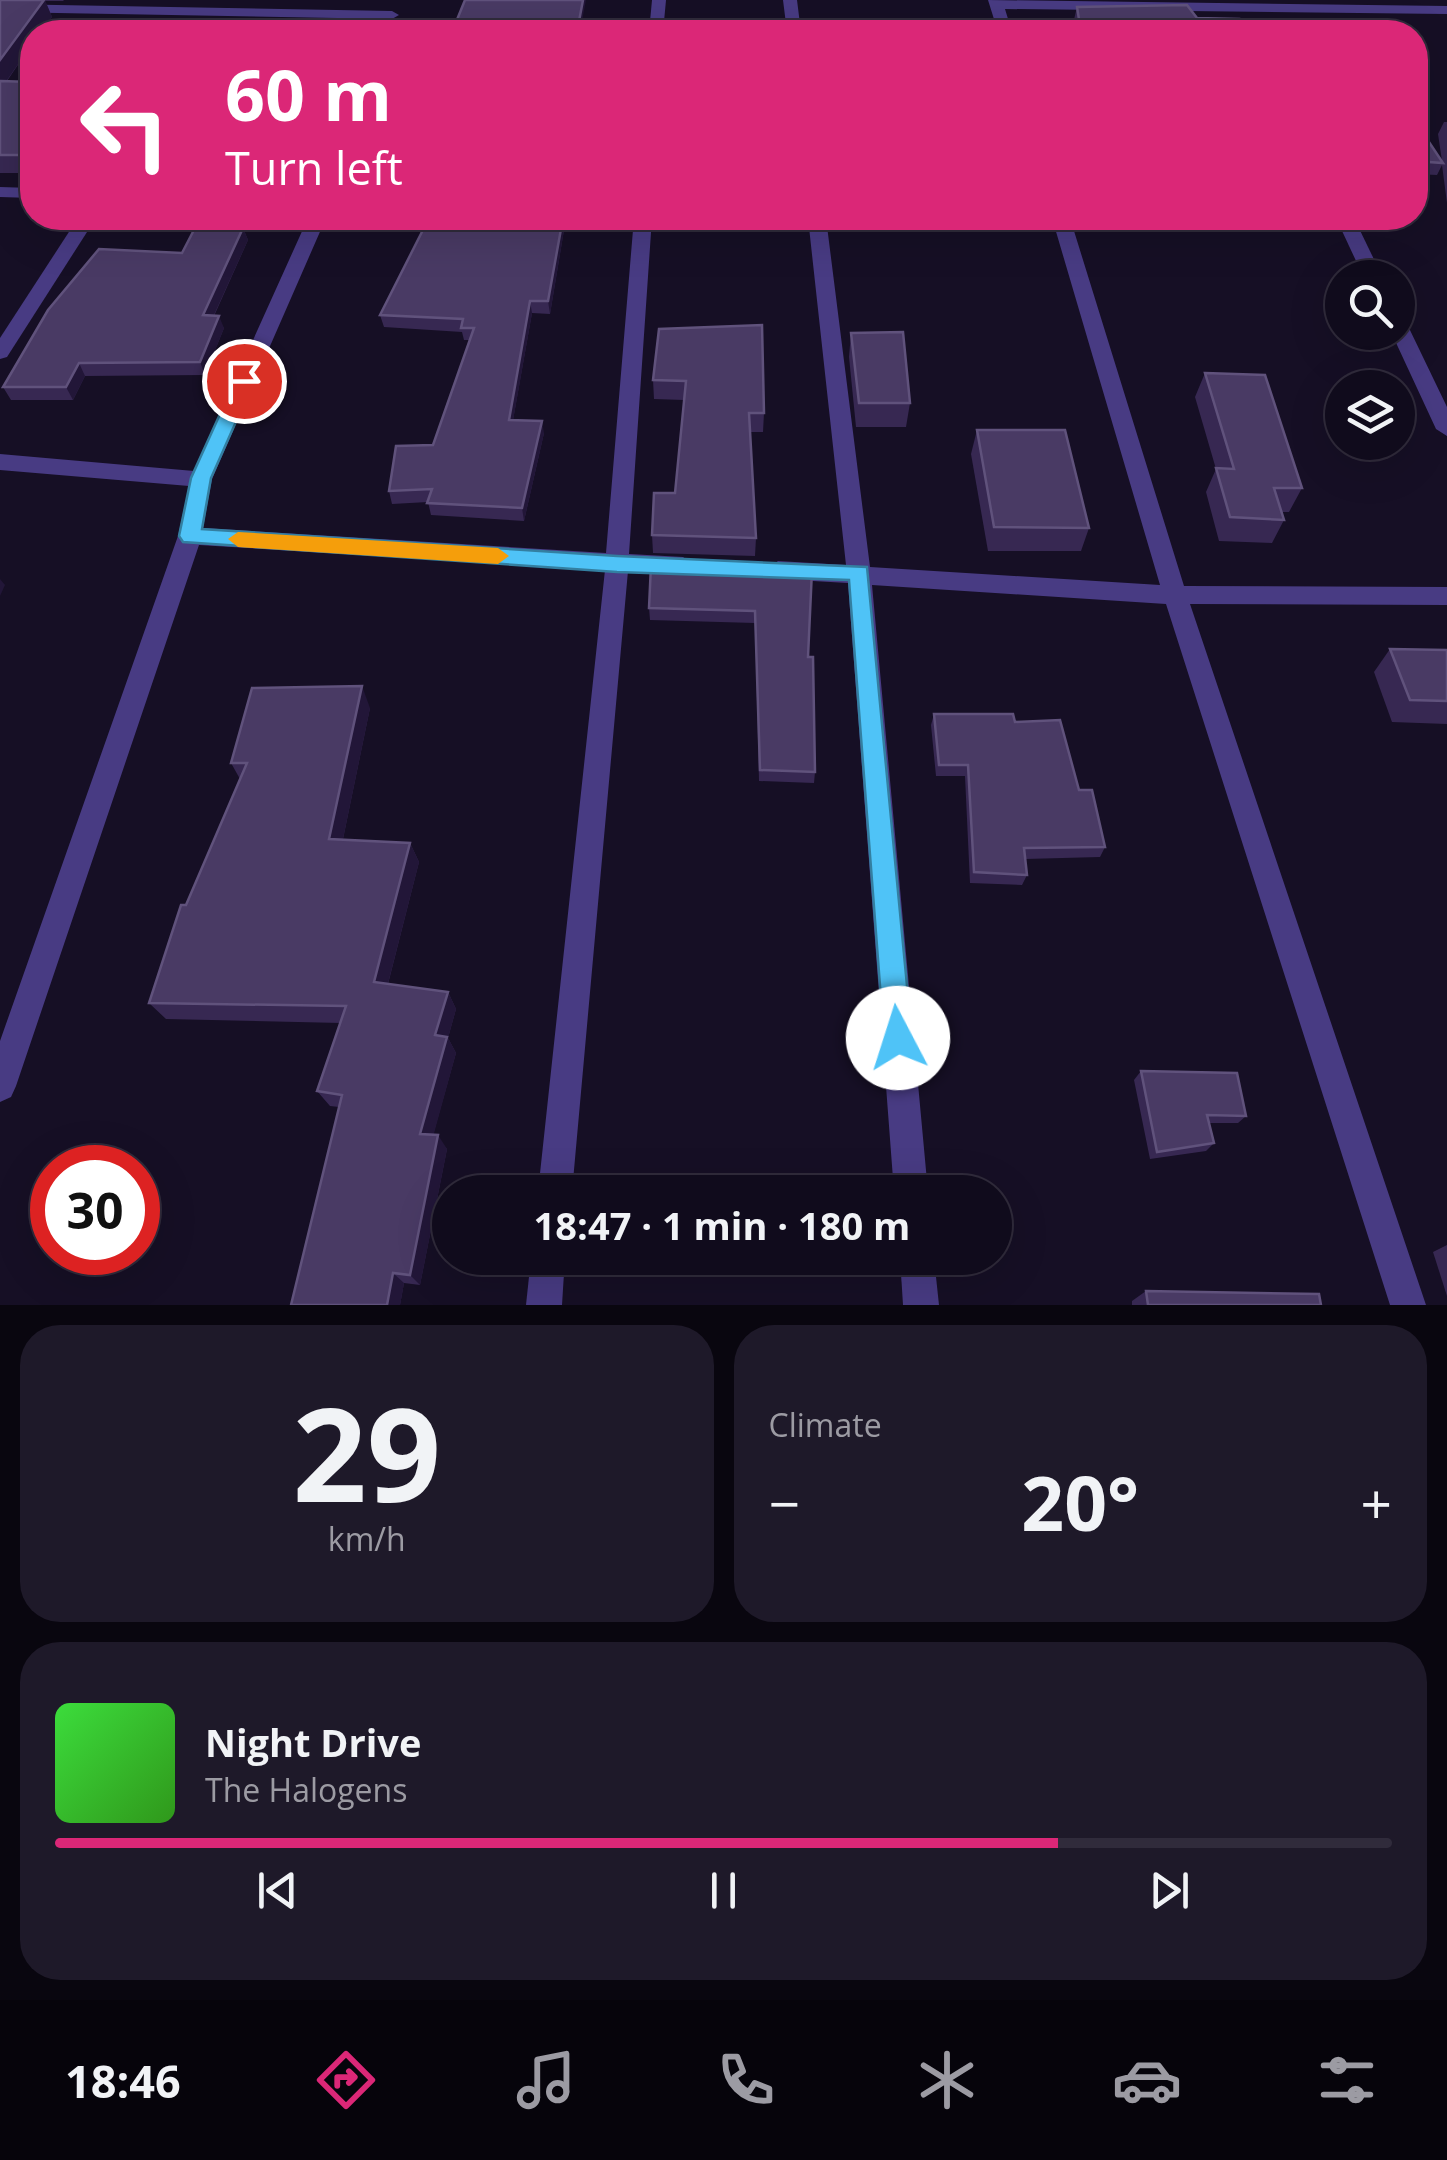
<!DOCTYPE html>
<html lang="en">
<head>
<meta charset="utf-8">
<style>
	body { margin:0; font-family:"Open Sans",sans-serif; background:#1e1929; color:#f1f3f6; height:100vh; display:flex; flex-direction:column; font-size:38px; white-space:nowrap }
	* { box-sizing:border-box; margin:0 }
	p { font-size:32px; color:#9c9ba3 }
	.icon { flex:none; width:55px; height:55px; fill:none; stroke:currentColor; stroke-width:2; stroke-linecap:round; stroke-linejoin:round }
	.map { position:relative; height:1305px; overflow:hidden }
	.details { display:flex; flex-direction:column; gap:20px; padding:20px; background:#09060f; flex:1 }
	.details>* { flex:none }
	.banner { position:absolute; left:20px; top:20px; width:1408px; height:210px; border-radius:40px; box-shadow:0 10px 40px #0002,0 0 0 2px #302b3b; background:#db2777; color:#fff; overflow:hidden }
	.buttons { position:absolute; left:1325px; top:260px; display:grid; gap:20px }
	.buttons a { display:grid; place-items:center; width:90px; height:90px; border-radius:50%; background:#100b1c; box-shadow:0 10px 40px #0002,0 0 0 2px #302b3b; font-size:50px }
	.speed { position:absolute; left:30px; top:1145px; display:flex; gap:20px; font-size:50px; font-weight:700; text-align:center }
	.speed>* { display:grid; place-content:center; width:130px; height:130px; border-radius:50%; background:#100b1c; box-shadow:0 10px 40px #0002,0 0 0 2px #302b3b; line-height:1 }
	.speed .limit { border:15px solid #d22; background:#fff; color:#111 }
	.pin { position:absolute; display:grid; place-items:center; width:85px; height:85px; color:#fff; margin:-42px; border:5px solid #fff; border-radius:50%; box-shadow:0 2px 10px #0007 }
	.me { position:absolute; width:110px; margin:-55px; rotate:355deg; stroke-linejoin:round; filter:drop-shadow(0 0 8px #0008) }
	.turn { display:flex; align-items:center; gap:35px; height:210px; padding:0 40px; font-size:45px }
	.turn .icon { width:130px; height:130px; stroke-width:2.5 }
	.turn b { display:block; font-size:70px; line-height:85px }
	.big { font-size:75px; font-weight:700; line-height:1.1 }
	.details .widget { flex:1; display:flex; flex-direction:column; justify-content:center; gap:15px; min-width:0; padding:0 35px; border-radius:40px; background:#1e1929 }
	.details .dial { align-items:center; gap:0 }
	.dial b { font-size:130px; line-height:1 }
	.song { display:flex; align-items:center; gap:30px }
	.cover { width:120px; height:120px; border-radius:15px; background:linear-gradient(135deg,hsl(120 70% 55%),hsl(110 70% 35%)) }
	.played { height:10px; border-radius:5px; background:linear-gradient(90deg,#db2777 75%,#302b3b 75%) }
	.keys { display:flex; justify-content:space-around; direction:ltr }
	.heat { display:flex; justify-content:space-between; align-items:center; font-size:55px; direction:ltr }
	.details .tiles { flex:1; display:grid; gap:20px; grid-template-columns:1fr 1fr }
	.widget:last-child { grid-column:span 2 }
	.trip { position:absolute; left:432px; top:1175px; width:580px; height:100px; border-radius:50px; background:#100b1c; box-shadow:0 10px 40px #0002,0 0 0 2px #302b3b; font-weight:700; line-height:100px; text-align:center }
	.tab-bar { display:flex; height:160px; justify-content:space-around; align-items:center; background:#06040b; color:#9c9ba3 }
	.tab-bar .icon { width:70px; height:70px }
	.tab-bar .active { color:#db2777 }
	.tab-bar b { font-size:45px; color:#f1f3f6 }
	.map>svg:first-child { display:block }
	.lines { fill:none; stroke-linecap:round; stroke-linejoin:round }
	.minor { fill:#483b83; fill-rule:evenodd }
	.wall { fill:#372852 }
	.shaded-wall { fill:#221638 }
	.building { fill:#493a64; stroke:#60527c; stroke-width:2.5 }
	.route { fill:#4fc3f7; stroke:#337fa1; stroke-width:2.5 }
	.slow { fill:#f59e0b }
</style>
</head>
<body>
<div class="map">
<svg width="1447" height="1305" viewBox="0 0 1447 1305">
	<rect width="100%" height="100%" fill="#160f25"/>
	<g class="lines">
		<!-- minor -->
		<g class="minor">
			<polygon points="652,0 666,0 663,32 649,32"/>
			<polygon points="783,0 797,0 801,32 787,32"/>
			<polygon points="988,0 1447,6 1447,14 1005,9 1012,32 998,32"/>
			<polygon points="0,4 392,11 399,15 392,19 0,12"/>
			<polygon points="0,187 32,188 32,198 0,197"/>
			<polygon points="78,218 96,218 7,357 0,359 0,338"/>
			<polygon points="308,218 326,218 212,479 203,528 606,553 634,218 652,218 629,554 683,557 695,566 683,575 628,571 572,1192 538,1192 605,570 199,545 16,1086 11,1097 0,1102 0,1041 178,536 189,486 0,470 0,454 194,471"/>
			<polygon points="808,218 826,218 870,567 1160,585 1052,218 1070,218 1184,586 1447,587 1447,605 1190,604 1426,1305 1390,1305 1166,604 872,585 928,1192 894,1192 848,583 778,579 766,570 778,561 846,565"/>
			<polygon points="1336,218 1354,218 1383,278 1364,278"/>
			<polygon points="1398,320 1408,326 1447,407 1447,436 1436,429 1391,332 1398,332"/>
			<polygon points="531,1258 565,1258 562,1305 526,1305"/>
			<polygon points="900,1258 934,1258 939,1305 903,1305"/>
		</g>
	</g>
	<!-- wall -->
	<g class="wall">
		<polygon points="0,0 64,0 63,1 45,1 52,17 41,32 32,32 32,44 7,81 29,173 0,173"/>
		<polygon points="1077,7 1197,18 1237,32 1073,32 1072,28"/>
		<polygon points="1415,121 1442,161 1438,134 1444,122 1447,122 1447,203 1442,165 1437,175 1415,174"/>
		<polygon points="566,218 550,314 532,313 513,420 544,433 524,521 431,515 428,502 392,504 389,491 433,445 470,340 464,340 462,332 384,327 380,315"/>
		<polygon points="243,228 248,240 214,316 224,328 205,375 85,376 73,400 11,400 3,387 182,253"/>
		<polygon points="659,329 764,413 763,432 750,432 756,538 755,556 653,553 652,535 675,493 684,400 654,399 653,380"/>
		<polygon points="851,333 910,403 906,427 856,427 849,357"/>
		<polygon points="1205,373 1302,488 1289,512 1282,512 1284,520 1272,543 1219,541 1206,492 1216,469 1195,397"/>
		<polygon points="977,430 1089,528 1081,551 988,551 971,454"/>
		<polygon points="812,570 808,657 815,772 814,783 759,781 755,623 650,620 649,608"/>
		<polygon points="1390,649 1447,650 1447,724 1392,722 1374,672"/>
		<polygon points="370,708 343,839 410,843 419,862 388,984 448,992 456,1009 448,1038 456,1053 433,1135 447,1149 420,1285 404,1283 400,1305 339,1107 330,1106 317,1091 341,1023 166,1019 149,1003 186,905 240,779 231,763"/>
		<polygon points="934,714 1015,722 1079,790 1105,847 1100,857 1025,859 1027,875 1022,885 970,883 965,776 936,776 931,725"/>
		<polygon points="1141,1071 1246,1116 1238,1123 1209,1123 1214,1143 1206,1151 1150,1159 1134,1080"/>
		<polygon points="1447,1245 1447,1296 1433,1252"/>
		<polygon points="1146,1291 1321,1305 1132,1305 1132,1301"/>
	</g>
	<!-- shaded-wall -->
	<g class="shaded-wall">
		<polygon points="45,0 52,17 41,32 32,32 32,44 0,90 0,60"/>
		<polygon points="583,0 586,0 580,32 577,32"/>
		<polygon points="32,139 32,168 29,173 20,155"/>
		<polygon points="563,218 566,218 550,314 548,301"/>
		<polygon points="243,228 248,240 208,328 203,315"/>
		<polygon points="530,301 532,313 511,432 509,420"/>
		<polygon points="219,316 224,328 205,375 200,362"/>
		<polygon points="79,363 85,376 73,400 66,387"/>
		<polygon points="542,421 544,433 524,521 522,508"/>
		<polygon points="0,579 5,585 0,596"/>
		<polygon points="362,686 370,708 339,858 329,839"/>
		<polygon points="410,843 419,862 384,999 374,982"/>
		<polygon points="448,992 456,1009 448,1038 456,1053 430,1148 420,1134 435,1035"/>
		<polygon points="438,1135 447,1149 420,1285 410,1275"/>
		<polygon points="393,1273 404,1283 400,1305 387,1305"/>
	</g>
	<!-- building -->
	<g class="building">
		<polygon points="0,0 44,0 0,60"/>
		<polygon points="465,0 583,0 577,32 452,32"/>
		<polygon points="1187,5 1197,18 1239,19 1237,32 1081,32 1077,7"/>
		<polygon points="0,81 32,82 32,139 20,155 0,155"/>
		<polygon points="1415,121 1443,163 1415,161"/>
		<polygon points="429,218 563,218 548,301 530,301 509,420 542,421 522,508 427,503 432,489 389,491 396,446 433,445 474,328 461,328 463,319 380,315"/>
		<polygon points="195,228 243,228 203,315 219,316 200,362 79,363 66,387 3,387 48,310 99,249 182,253"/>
		<polygon points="762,325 764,413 749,413 756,538 652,535 654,493 675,493 686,381 653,380 659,329"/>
		<polygon points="903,332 910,403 859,403 851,333"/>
		<polygon points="1205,373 1265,375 1302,488 1274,488 1284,520 1230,517 1216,468 1234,469"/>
		<polygon points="977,430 1065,430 1089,528 994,527"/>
		<polygon points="651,565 812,570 808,657 813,657 815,772 760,770 755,611 649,608"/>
		<polygon points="1390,649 1447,650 1447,701 1410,700"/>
		<polygon points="362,686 329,839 410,843 374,982 448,992 435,1035 447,1037 420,1134 438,1135 410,1275 393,1273 387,1305 291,1305 342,1095 317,1091 346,1006 149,1003 181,905 186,905 247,763 231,763 252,688"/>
		<polygon points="934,714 1013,714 1015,722 1060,720 1079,790 1092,790 1105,847 1024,848 1027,875 974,872 968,765 939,765"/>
		<polygon points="1141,1071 1237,1073 1246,1116 1207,1115 1214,1143 1157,1152"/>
		<polygon points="1146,1291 1319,1294 1321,1305 1148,1305"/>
	</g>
	<!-- route -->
	<polygon class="route" points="244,375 254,381 211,478 202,529 617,556 867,567 912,1038 908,1047 898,1052 888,1047 884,1038 849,580 617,572 183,542 179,536 191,478 235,381"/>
	<!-- slow -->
	<polygon class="slow" points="238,532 498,548 509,556 498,564 238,547 228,539"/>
</svg>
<div class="buttons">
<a><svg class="icon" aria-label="search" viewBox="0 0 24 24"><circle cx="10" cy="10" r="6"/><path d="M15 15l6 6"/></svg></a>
<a><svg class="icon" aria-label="layers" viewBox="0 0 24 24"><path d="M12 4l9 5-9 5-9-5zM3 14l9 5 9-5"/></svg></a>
</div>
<div class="speed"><div class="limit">30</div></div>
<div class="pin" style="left:244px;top:381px;background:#d93025"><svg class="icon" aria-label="arrive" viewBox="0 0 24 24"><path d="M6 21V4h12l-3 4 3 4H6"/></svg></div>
<svg class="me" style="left:898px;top:1038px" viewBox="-20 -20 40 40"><circle r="19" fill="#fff"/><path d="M0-13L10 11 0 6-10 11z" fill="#4fc3f7"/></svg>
<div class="trip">18:47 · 1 min · 180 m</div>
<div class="banner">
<div class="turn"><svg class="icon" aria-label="left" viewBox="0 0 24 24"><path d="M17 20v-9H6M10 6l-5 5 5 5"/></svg><div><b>60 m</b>Turn left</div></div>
</div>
</div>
<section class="details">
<div class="tiles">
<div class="widget dial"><b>29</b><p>km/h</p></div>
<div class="widget"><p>Climate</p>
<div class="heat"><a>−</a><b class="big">20°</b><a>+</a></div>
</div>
<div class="widget">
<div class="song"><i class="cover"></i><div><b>Night Drive</b><p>The Halogens</p></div></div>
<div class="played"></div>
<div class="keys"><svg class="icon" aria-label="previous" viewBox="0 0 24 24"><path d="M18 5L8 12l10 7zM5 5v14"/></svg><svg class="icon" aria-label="pause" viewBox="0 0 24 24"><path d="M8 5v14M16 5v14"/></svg><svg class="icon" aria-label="next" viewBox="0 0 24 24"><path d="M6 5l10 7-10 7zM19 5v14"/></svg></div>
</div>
</div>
</section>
<nav class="tab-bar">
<b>18:46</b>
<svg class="icon active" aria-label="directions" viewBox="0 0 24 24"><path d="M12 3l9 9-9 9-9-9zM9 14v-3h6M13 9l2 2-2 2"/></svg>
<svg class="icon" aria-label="music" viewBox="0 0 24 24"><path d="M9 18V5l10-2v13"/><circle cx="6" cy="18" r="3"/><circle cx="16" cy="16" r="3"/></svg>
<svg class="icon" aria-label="phone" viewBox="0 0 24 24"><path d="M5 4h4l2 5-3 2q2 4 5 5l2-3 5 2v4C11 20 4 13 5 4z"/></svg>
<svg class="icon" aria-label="climate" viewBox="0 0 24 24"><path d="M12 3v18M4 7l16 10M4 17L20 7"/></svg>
<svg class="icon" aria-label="car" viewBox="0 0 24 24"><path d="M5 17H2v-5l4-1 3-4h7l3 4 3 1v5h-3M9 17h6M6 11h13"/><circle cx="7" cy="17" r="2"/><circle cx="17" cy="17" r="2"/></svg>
<svg class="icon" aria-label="filters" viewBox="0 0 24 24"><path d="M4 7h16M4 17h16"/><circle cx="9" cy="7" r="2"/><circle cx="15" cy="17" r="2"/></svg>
</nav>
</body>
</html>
